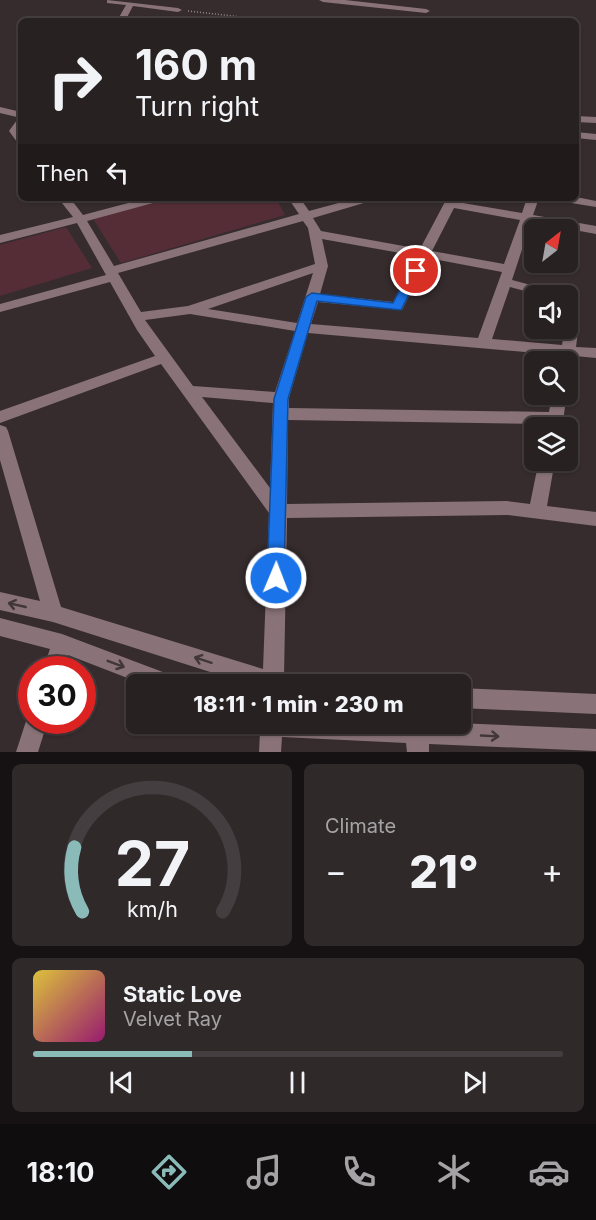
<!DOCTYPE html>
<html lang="en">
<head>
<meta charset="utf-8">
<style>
	body { margin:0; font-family:Inter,sans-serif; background:#30292a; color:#f1f3f6; height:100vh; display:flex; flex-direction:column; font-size:22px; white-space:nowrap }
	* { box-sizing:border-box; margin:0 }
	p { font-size:20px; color:#a5a3a5 }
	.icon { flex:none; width:33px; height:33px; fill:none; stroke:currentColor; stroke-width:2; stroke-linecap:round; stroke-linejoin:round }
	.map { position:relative; height:752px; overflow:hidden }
	.panel { display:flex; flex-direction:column; gap:12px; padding:12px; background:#161213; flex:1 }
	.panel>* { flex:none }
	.guide { position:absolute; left:18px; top:18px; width:561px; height:183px; border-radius:9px; box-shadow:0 2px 4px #0004,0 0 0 2px #443e40; background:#282122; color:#f1f3f6; overflow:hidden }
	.needle { width:39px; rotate:31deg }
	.controls { position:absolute; left:524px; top:219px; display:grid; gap:12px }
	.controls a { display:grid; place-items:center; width:54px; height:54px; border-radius:9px; background:#282122; box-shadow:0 2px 4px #0004,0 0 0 2px #443e40; font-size:30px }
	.speed { position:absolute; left:18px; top:656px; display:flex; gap:12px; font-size:30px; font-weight:700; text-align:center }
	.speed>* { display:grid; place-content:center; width:78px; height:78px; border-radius:50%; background:#282122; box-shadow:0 2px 4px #0004,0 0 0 2px #443e40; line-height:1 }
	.speed .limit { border:9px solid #d22; background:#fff; color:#111 }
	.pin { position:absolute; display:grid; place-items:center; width:51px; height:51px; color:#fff; margin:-26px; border:3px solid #fff; border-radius:50%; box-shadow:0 2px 6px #0007 }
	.me { position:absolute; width:66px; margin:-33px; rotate:1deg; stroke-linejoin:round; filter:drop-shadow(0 0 4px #0008) }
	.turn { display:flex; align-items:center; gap:21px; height:126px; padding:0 18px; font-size:27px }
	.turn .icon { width:78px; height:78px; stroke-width:2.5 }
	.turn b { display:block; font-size:42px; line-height:51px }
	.then { display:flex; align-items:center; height:57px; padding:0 18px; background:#0003; gap:12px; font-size:22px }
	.big { font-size:45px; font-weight:800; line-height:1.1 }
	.panel .tile { flex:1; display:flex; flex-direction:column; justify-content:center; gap:9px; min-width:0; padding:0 21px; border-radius:9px; background:#30292a }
	.panel .dial { align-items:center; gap:0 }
	.dial svg { height:156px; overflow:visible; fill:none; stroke:#443e40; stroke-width:7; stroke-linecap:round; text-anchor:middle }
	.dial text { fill:#f1f3f6; stroke:none }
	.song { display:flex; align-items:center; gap:18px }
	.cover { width:72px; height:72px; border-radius:9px; background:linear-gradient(135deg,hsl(50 70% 55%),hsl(320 70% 35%)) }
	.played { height:6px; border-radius:3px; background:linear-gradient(90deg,#8bbbb9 30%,#443e40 30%) }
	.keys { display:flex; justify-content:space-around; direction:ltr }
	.heat { display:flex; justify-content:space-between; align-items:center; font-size:33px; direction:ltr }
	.panel .tiles { flex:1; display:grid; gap:12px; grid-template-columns:1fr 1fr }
	.tile:last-child { grid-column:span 2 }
	.trip { position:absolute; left:126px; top:674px; width:345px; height:60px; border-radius:9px; background:#282122; box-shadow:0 2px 4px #0004,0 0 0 2px #443e40; font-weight:800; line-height:60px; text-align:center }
	.menu { display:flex; height:96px; justify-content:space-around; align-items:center; background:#100d0e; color:#a5a3a5 }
	.menu .icon { width:42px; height:42px }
	.menu .on { color:#8bbbb9 }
	.menu b { font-size:27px; color:#f1f3f6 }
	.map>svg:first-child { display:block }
	.green { fill:#542d37 }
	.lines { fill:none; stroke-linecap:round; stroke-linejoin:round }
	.path { stroke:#948c8e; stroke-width:1.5; stroke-dasharray:1 2; stroke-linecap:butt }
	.minor { fill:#897378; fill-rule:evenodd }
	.oneway { stroke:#413739 }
	.route { fill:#1a73e8; stroke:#114b97; stroke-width:1.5 }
</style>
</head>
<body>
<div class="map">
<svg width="596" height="752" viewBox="0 0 596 752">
	<rect width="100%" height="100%" fill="#362c2e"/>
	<!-- green -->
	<g class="green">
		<polygon points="171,198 276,198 285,215 121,263 92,217"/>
		<polygon points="66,227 92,268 0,296 0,245"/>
	</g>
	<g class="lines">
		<!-- path -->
		<polyline class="path" points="188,11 278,21"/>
		<!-- minor -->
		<g class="minor">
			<polygon points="107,0 178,8 182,10 178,12 133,6 125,21 117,21 126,5 107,3"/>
			<polygon points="319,0 345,0 426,9 430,11 426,13 323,2"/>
			<polygon points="0,107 21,112 21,118 0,113"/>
			<polygon points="576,116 596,117 596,123 576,122"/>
			<polygon points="21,119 21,143 17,142 9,131 17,120"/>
			<polygon points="576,132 596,134 596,140 576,138"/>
			<polygon points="576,197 596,201 596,207 559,201 553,198"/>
			<path d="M58,198h12l13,17 64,-17h19l-2,2 -77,21 27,45 185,-52 -11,-16h12l9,13 48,-13h19l-2,2 -61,18 8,13 99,18 27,-51h12l-2,4 65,11 5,-15h12l-6,17 63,11v8l-65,-12 -19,58 60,16 7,27 -3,24 20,1v10l-21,-2 -4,9 -4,2v-5h-8l1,-7 -252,-22 -19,65v10l260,4 3,-18 15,-1 -5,35h-16l1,-4 -259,-4 -1,84 220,-3 23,3 9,-44h16l-8,46 49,6v14l-89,-11 -220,3 -3,158 6,8h-42l-195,-62 -53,-12v-18l40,9 -40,-141v-35l6,2 2,4 53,176 202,62 6,-156 -108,-149 -161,59v-12l155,-55 -18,-26 -27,-48 -110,30v-8l106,-29 -29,-52 -77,20v-8l73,-18zM454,208l66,12 -16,44 -72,-13zM303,221l5,7 7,36 -127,42 -47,6 -23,-39zM322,239l95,17 -24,46 -73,-8 8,-28zM428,258l74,14 -24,66 -167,-14 7,-22 84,8zM313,273l-16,50 -89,-14zM510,287l33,9h24v32h-2l-3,17 -70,-6zM190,314l105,17 -20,61 -82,-6 -48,-66zM202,397l71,6 -3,85z"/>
			<polygon points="0,618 62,634 176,677 180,684 143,684 68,655 63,669 43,669 50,649 0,636"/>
			<polygon points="460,688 596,694 596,714 460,708"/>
			<polygon points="29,712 32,712 32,720 48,720 38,752 16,752"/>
			<polygon points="253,723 456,723 596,729 596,751 429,744 429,752 407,752 406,743 282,737 281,752 259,752 260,732 256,731"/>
		</g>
	</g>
	<!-- one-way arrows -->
	<defs><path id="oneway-shaft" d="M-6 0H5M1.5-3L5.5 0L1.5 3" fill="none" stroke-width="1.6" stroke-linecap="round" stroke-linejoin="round" transform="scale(1.5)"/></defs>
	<g class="oneway">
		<use href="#oneway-shaft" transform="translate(17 605) rotate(-167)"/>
		<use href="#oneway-shaft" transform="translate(203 660) rotate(-162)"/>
		<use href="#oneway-shaft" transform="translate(116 664) rotate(21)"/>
		<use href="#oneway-shaft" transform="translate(490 736) rotate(3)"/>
	</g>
	<!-- route -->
	<polygon class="route" points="416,267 421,271 401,310 317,301 288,399 284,578 282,583 276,585 270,583 267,578 274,399 306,297 312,293 393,303 410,271"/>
</svg>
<div class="controls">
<a><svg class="needle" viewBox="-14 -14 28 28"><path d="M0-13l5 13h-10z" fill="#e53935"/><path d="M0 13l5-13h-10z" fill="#a5a3a5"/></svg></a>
<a><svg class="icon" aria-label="sound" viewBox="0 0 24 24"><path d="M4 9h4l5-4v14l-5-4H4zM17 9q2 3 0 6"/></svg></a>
<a><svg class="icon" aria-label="search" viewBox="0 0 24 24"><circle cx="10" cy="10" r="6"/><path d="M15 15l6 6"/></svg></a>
<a><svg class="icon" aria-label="layers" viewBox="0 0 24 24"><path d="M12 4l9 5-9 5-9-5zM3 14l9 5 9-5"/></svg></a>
</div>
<div class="speed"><div class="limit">30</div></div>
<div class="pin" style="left:416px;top:271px;background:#d93025"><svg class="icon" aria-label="arrive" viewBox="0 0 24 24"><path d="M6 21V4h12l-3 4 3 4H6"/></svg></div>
<svg class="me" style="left:276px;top:578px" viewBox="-20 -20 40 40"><circle r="17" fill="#1a73e8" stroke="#fff" stroke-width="3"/><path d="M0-11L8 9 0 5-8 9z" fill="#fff"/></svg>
<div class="trip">18:11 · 1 min · 230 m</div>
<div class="guide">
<div class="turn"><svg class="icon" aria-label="right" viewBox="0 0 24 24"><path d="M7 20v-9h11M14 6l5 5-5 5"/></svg><div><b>160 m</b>Turn right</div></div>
<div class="then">Then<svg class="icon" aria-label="left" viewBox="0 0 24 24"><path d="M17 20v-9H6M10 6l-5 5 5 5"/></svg></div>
</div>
</div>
<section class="panel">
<div class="tiles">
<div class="tile dial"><svg viewBox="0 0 100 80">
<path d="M14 69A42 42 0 1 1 86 69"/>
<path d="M14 69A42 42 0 0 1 10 36" stroke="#8bbbb9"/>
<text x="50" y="56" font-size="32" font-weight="700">27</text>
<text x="50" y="72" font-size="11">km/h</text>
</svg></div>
<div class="tile"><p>Climate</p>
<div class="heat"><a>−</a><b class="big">21°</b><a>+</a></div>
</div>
<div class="tile">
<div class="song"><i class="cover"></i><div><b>Static Love</b><p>Velvet Ray</p></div></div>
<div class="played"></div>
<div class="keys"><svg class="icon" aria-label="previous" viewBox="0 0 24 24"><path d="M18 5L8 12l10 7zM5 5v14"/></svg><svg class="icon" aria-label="pause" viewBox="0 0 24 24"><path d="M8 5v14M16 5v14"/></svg><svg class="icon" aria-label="next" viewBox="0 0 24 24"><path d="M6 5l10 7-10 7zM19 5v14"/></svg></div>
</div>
</div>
</section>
<nav class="menu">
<b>18:10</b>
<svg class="icon on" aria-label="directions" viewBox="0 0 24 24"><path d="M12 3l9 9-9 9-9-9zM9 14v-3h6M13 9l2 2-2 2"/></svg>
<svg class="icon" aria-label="music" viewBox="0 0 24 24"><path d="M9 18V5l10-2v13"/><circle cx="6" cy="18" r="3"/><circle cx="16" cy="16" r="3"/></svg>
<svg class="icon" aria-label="phone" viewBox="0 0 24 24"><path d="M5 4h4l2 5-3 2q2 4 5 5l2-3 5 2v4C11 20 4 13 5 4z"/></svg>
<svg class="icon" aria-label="climate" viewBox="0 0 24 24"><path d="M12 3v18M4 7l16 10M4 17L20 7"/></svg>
<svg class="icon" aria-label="car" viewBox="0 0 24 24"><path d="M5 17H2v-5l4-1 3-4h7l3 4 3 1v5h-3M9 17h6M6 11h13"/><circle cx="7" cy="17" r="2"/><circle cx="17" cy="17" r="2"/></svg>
</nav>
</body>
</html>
